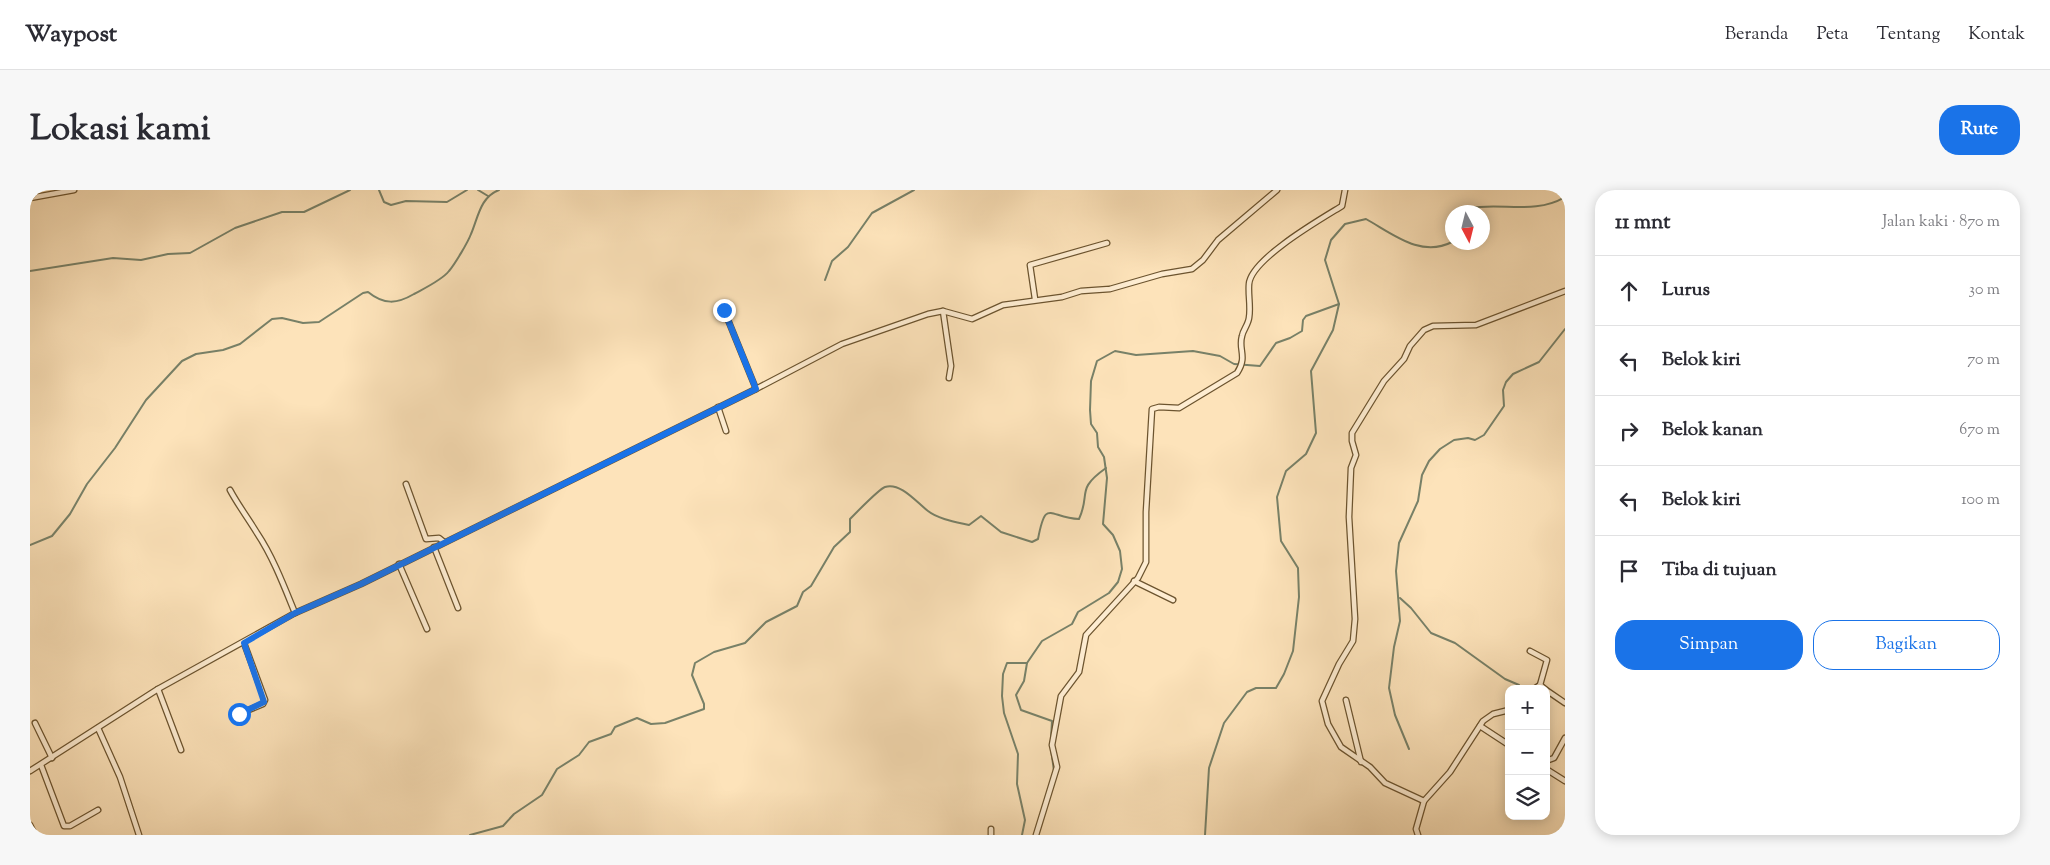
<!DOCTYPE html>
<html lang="id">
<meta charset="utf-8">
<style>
:root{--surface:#fff;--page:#f7f7f7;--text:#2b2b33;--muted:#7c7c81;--line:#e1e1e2;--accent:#1a73e8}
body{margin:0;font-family:"Sorts Mill Goudy",serif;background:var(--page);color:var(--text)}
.controls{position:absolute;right:15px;bottom:15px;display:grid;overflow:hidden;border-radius:10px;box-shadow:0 2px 12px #0003}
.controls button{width:45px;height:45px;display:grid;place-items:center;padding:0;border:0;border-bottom:1px solid var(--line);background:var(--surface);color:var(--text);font:25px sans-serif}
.compass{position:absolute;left:1415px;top:15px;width:45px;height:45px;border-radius:50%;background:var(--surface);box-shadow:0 2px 12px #0003;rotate:173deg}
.stop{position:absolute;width:15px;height:15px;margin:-11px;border:4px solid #1a73e8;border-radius:50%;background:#fff}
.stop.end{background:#1a73e8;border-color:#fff;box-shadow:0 1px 5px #0008}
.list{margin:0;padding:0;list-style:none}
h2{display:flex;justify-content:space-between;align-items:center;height:65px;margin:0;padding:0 20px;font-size:21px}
h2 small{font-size:16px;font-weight:400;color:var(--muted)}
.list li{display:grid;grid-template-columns:32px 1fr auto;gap:15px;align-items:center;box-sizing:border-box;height:70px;padding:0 20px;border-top:1px solid var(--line)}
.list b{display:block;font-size:19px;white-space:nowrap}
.list em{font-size:16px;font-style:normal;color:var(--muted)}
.actions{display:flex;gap:10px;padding:15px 20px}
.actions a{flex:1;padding:11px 0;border:1px solid var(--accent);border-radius:20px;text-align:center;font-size:18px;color:var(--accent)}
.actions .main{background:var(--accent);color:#fff}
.icon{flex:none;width:28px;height:28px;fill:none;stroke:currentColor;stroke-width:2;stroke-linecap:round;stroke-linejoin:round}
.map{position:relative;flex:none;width:1535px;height:645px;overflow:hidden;border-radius:20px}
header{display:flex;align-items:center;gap:30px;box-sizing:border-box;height:70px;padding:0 25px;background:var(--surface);border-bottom:1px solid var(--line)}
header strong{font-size:24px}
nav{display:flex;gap:28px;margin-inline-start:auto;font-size:18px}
.intro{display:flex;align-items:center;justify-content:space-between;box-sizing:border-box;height:120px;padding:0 30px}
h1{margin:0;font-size:35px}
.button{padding:12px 22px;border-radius:20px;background:var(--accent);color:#fff;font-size:18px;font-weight:700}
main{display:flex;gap:30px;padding:0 30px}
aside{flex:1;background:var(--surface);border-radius:20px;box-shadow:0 2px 12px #0003}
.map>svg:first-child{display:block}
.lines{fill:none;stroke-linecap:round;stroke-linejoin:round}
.stream{stroke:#788168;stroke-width:2}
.street-casing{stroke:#6c542f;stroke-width:7}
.street{stroke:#feedd2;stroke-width:4.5}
.route{stroke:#1a73e8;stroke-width:6}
</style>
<header>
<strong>Waypost</strong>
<nav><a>Beranda</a><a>Peta</a><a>Tentang</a><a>Kontak</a></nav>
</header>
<div class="intro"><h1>Lokasi kami</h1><a class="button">Rute</a></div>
<main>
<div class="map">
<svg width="1535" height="645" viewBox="0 0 1535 645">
<rect width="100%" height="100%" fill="#fde3ba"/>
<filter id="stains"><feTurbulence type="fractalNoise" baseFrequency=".004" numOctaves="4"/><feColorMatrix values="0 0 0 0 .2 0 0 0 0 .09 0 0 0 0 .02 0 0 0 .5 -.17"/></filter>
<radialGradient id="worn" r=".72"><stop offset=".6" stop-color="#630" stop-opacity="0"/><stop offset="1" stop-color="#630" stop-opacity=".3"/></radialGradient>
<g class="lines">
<g class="stream">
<polyline points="349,0 354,12 361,15 376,11 417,12 437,0"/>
<polyline points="448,0 458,6"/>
<path d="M1438,22l1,-4c34,-6 65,7 96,-11"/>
<polyline points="0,81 83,68 111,70 138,64 160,63 205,38 252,22 274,22 320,0"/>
<polyline points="795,90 802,71 818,57 842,23 884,0"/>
<path d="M0,355l22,-9 18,-22 17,-30 28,-36 31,-48 36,-39 14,-7 27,-4 17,-6 32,-25 10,-1 21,5 16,-1 44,-29 5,-1c16,13 29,12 46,2 11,-6 28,-14 35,-23 6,-7 19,-29 22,-37 7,-16 9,-37 28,-44"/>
<polyline points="1370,408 1381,418 1401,443 1425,453 1475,489 1489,495"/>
<polyline points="997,473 994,491 986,505 991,520 1022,531 1021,549"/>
<polyline points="1379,559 1365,525 1359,498 1364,457 1370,431 1366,381 1369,353 1388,311 1392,285 1399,271 1410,259 1424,250 1438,248 1445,250 1454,245 1474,216 1473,200 1476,192 1483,184 1509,172 1535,139"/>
<polyline points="1013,616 1024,581 1021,559"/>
<path d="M440,645l33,-9 11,-12 28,-19 15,-26 22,-14 10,-13 22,-8 4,-7 22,-9 14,6 14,-1 39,-14v-5l-12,-29 3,-12 19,-11 31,-9 21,-21 31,-16 6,-14 8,-6 23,-39 16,-15v-13c6,-6 29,-30 35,-32 16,-5 32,16 43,24 10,8 28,11 41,14l12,-9 20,16 31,10 6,-3c8,-42 11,-21 41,-20 12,-26 -4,-29 27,-51"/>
<polyline points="992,645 995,630 987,594 988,564 974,523 972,506 973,484 977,473 997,473 1012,451 1042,434 1048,422 1079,403 1088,392 1092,379 1090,361 1083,345 1073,334 1077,288 1074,267 1068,257 1067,243 1061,234 1060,220 1061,191 1067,171 1085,161 1106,165 1163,161 1190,166 1204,174 1230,176 1246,153 1260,148 1272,141 1273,130 1276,126 1309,114"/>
<path d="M1175,645l4,-67 15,-45 23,-31 9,-4h20l8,-14 9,-23 6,-54 -1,-29 -17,-27 -4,-44 9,-26 20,-17 10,-21 -5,-62 22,-41 6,-26 -14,-44 6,-20 14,-16 21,-5c27,15 55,39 86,23"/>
</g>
<g class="street-casing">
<g id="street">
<polyline points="0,8 44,0"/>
<polyline points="1005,109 1000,75 1077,53"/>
<polyline points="694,120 726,199"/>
<polyline points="913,121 921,176 919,188"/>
<polyline points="688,217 696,241"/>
<polyline points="376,294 396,349 409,348 414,352"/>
<path d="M200,300c8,15 18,28 27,43 16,24 27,53 38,80"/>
<polyline points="404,357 428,418"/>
<polyline points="369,374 397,439"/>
<polyline points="1104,391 1143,410"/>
<polyline points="1500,461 1517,470 1510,495"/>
<polyline points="128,499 151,560"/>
<polyline points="1504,499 1510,495 1515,499"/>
<polyline points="1516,500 1535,513"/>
<polyline points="1316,510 1331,572"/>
<polyline points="209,524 233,514 235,510 214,453"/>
<polyline points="5,533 22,568"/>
<polyline points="1450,536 1479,555"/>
<polyline points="68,538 90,587 109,645"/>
<polyline points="1516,571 1524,568 1535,548"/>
<polyline points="11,575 34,636 40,636 68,620"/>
<polyline points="1516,579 1535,591"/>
<polyline points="0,581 128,499 265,423 331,394 726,199 812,154 898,124 913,121 942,129 973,115 1032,107 1051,101 1080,99 1132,84 1162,79 1173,70 1188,50 1247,0"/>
<polyline points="1394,611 1355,593 1340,577 1311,557 1298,534 1292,511 1309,474 1323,451 1325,429 1319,327 1321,278 1326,265 1322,251 1322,243 1354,191 1374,169 1380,156 1394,140 1403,136 1446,135 1535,101"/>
<polyline points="0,635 5,645"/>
<polyline points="961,639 961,645"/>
<path d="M1006,645l21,-68 -5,-22 9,-49 18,-24 7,-37 52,-57 8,-16v-50l6,-103 7,-2 20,1 58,-35c11,-17 1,-23 5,-37 1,-6 6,-11 7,-18 2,-11 -1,-23 0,-34 2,-25 72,-65 93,-78l3,-16"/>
<polyline points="1388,645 1386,639 1394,611 1420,582 1453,531 1463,524 1479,520"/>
<polyline points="1531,645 1535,638"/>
</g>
</g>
<use href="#street" class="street"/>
</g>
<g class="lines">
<polyline class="route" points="209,524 234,512 214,453 265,423 331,394 726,199 694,120"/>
</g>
<rect width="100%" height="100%" filter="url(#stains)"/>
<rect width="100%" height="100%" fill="url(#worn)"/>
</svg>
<div class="controls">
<button>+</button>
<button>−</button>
<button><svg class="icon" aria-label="layers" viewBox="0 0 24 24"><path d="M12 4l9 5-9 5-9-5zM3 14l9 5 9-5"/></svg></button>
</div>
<svg class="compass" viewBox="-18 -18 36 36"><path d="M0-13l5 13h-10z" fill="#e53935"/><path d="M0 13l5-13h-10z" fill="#7c7c81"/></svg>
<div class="stop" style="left:209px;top:524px"></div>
<div class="stop end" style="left:694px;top:120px"></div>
</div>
<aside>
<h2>11 mnt<small>Jalan kaki · 870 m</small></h2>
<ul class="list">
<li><svg class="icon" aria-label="ahead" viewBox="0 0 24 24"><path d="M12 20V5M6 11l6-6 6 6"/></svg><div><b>Lurus</b></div><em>30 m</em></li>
<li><svg class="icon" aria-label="left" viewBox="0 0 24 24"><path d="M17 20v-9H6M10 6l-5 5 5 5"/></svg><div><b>Belok kiri</b></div><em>70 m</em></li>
<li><svg class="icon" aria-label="right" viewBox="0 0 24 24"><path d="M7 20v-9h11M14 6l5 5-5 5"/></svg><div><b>Belok kanan</b></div><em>670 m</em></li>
<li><svg class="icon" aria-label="left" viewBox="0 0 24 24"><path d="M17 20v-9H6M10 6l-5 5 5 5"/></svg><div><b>Belok kiri</b></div><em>100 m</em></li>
<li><svg class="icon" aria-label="arrive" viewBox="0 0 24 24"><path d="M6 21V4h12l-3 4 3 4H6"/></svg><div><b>Tiba di tujuan</b></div></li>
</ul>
<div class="actions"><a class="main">Simpan</a><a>Bagikan</a></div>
</aside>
</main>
